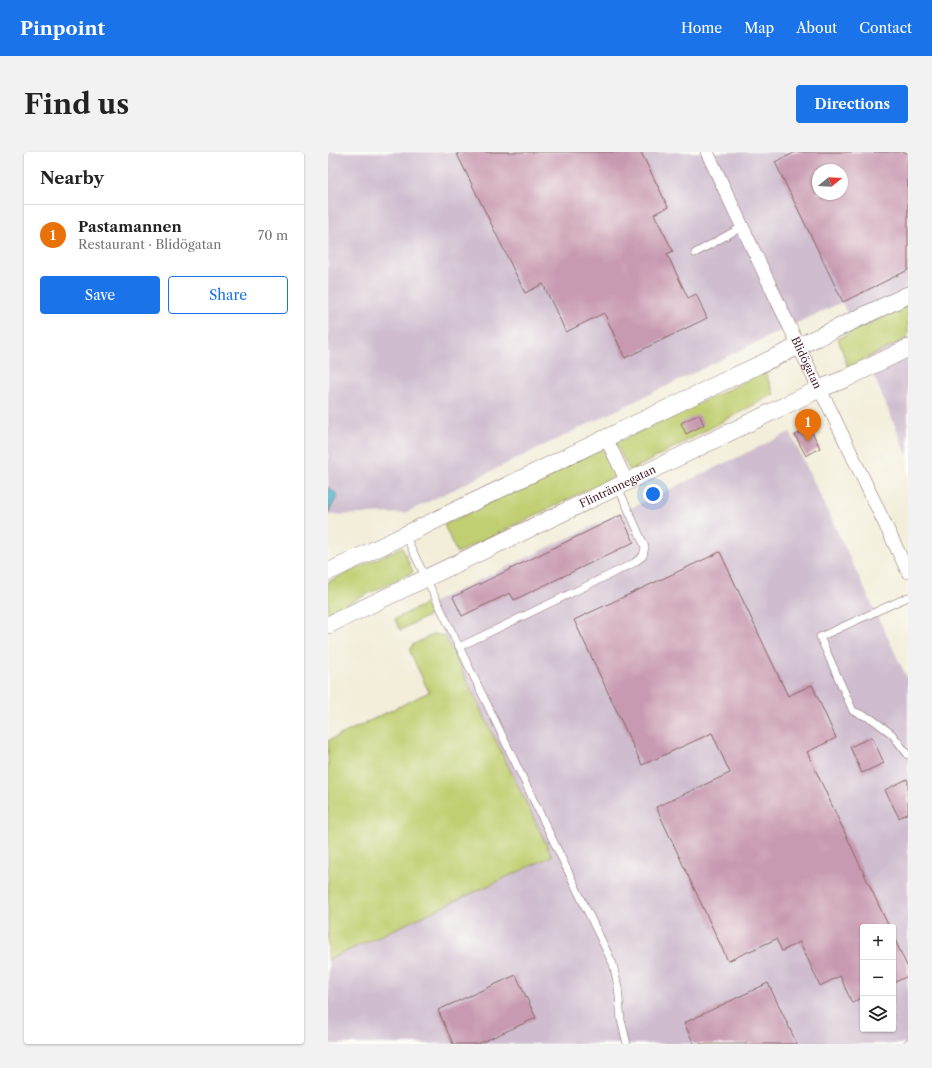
<!DOCTYPE html>
<meta charset="utf-8">
<style>
:root{--surface:#fff;--page:#f2f2f2;--text:#222;--muted:#767676;--line:#e0e0e0;--accent:#1a73e8}
body{margin:0;font-family:"Libre Caslon Text",serif;background:var(--page);color:var(--text)}
.controls{position:absolute;right:12px;bottom:12px;display:grid;overflow:hidden;border-radius:4px;box-shadow:0 1px 3px #0004}
.controls button{width:36px;height:36px;display:grid;place-items:center;padding:0;border:0;border-bottom:1px solid var(--line);background:var(--surface);color:var(--text);font:20px sans-serif}
.compass{position:absolute;left:484px;top:12px;width:36px;height:36px;border-radius:50%;background:var(--surface);box-shadow:0 1px 3px #0004;rotate:72deg}
.you{position:absolute;left:325px;top:342px;width:14px;height:14px;margin:-10px;border:3px solid #fff;border-radius:50%;background:#1a73e8;box-shadow:0 0 0 6px #1a73e833}
.badge{display:grid;place-items:center;width:26px;height:26px;border-radius:50%;background:var(--accent);color:#fff;font-size:13px;font-weight:700}
.pin{position:absolute;translate:-50% -33px;filter:drop-shadow(0 1px 2px #0008)}
.pin::after{content:'';position:absolute;top:21px;width:14px;height:12px;background:inherit;clip-path:polygon(0 0,100% 0,50% 100%)}
.list{margin:0;padding:0;list-style:none}
h2{display:flex;justify-content:space-between;align-items:center;height:52px;margin:0;padding:0 16px;font-size:17px}
h2 small{font-size:13px;font-weight:400;color:var(--muted)}
.list li{display:grid;grid-template-columns:26px 1fr auto;gap:12px;align-items:center;box-sizing:border-box;height:60px;padding:0 16px;border-top:1px solid var(--line)}
.list b{display:block;font-size:15px;white-space:nowrap}
.list p{margin:0;font-size:13px;white-space:nowrap;color:var(--muted)}
.list em{font-size:13px;font-style:normal;color:var(--muted)}
.actions{display:flex;gap:8px;padding:12px 16px}
.actions a{flex:1;padding:9px 0;border:1px solid var(--accent);border-radius:4px;text-align:center;font-size:14px;color:var(--accent)}
.actions .main{background:var(--accent);color:#fff}
.icon{flex:none;width:22px;height:22px;fill:none;stroke:currentColor;stroke-width:2;stroke-linecap:round;stroke-linejoin:round}
.map{position:relative;flex:none;width:580px;height:892px;overflow:hidden;border-radius:4px}
header{display:flex;align-items:center;gap:24px;box-sizing:border-box;height:56px;padding:0 20px;background:var(--accent);color:#fff}
header strong{font-size:19px}
nav{display:flex;gap:22px;margin-inline-start:auto;font-size:14px}
.intro{display:flex;align-items:center;justify-content:space-between;box-sizing:border-box;height:96px;padding:0 24px}
h1{margin:0;font-size:28px}
.button{padding:10px 18px;border-radius:4px;background:var(--accent);color:#fff;font-size:14px;font-weight:700}
main{display:flex;gap:24px;padding:0 24px}
aside{flex:1;background:var(--surface);border-radius:4px;box-shadow:0 1px 3px #0004}
.map>svg:first-child{display:block}
.industrial{fill:#cfbdcf;fill-rule:evenodd}
.green{fill:#c0cf71;stroke:#85774e}
.water{fill:#4db6cb;stroke:#4c6a7b}
.building{fill:#c89ab1;fill-rule:evenodd}
.lines{fill:none;stroke-linecap:round;stroke-linejoin:round}
.service-casing{stroke:#856768;stroke-width:8}
.minor-casing{stroke:#856768;stroke-width:14}
.tertiary-casing{stroke:#856768;stroke-width:18}
.service{stroke:#fff;stroke-width:7}
.minor{stroke:#fff;stroke-width:13}
.tertiary{stroke:#fff;stroke-width:17}
.labels{text-anchor:middle;dominant-baseline:central;stroke-width:3.5;stroke-linejoin:round;paint-order:stroke}
.street-label{font-size:11px;fill:#4a1f2b;stroke:#fdfcf7}
</style>
<header>
<strong>Pinpoint</strong>
<nav><a>Home</a><a>Map</a><a>About</a><a>Contact</a></nav>
</header>
<div class="intro"><h1>Find us</h1><a class="button">Directions</a></div>
<main>
<aside>
<h2>Nearby<small></small></h2>
<ul class="list">
<li><span class="badge" style="background:#e8710a">1</span><div><b>Pastamannen</b><p>Restaurant · Blidögatan</p></div><em>70 m</em></li>
</ul>
<div class="actions"><a class="main">Save</a><a>Share</a></div>
</aside>
<div class="map">
<svg width="580" height="892" viewBox="0 0 580 892">
<rect width="100%" height="100%" fill="#fdfcf7"/>
<filter id="ink" filterUnits="userSpaceOnUse"><feTurbulence type="fractalNoise" baseFrequency=".025" numOctaves="2"/><feDisplacementMap in="SourceGraphic" scale="8" xChannelSelector="R" yChannelSelector="G"/><feConvolveMatrix kernelMatrix="1 2 1 2 8 2 1 2 1" color-interpolation-filters="sRGB"/></filter>
<filter id="wash" filterUnits="userSpaceOnUse"><feTurbulence type="fractalNoise" baseFrequency=".012" numOctaves="4" result="noise"/><feDisplacementMap in="SourceGraphic" scale="16" xChannelSelector="R" yChannelSelector="G"/><feGaussianBlur stdDeviation="0.9" result="paint"/><feColorMatrix in="noise" values="0 0 0 0 0 0 0 0 0 0 0 0 0 0 0 0 0 1.4 0 .05"/><feComposite in="paint" operator="in"/></filter>
<g filter="url(#wash)">
<rect width="100%" height="100%" fill="#f3eeda"/>
<g class="industrial">
<path d="M0,0h580v304l-66,-154 -95,45 -342,166 -77,2 1,-28h-1zM490,18h24v24h-24z"/>
<path d="M462,280l118,248v364h-580v-84l224,-104 -123,-252zM535,775h30v102h-30z"/>
</g>
<g class="green">
<polygon points="580,153 580,186 520,215 510,187"/>
<polygon points="437,220 446,242 302,319 287,291"/>
<polygon points="274,296 288,324 129,401 116,373"/>
<polygon points="74,395 85,420 0,461 0,430"/>
<polygon points="97,452 102,463 72,478 67,467"/>
<polygon points="106,482 117,484 224,704 0,808 0,589 101,540 82,500 84,493"/>
</g>
<polygon class="water" points="0,335 10,343 0,361"/>
<g id="blocks">
<g class="building">
<polygon points="132,0 313,0 340,55 326,62 345,99 339,102 360,146 368,142 379,166 297,206 276,161 238,180 215,132 197,141 129,2"/>
<path d="M468,0h112v118l-65,32 -68,-140zM490,18h24v24h-24z"/>
<polygon points="371,262 376,273 358,282 353,271"/>
<polygon points="482,276 492,296 478,304 467,283"/>
<polygon points="293,363 306,390 186,448 182,441 134,464 125,445"/>
<polygon points="392,400 460,544 484,533 508,586 479,600 561,775 535,775 535,845 524,851 512,824 492,834 472,790 454,799 448,787 400,809 328,655 402,621 384,581 314,613 246,468"/>
<polygon points="544,585 556,611 534,621 522,595"/>
<polygon points="579,627 580,629 580,661 571,666 557,638"/>
<polygon points="565,784 580,816 580,824 565,831"/>
<polygon points="188,823 208,866 150,892 125,892 110,858"/>
<polygon points="440,831 469,892 366,892 356,871"/>
</g>
</g>
</g>
<g filter="url(#ink)">
<use href="#blocks" fill-opacity="0" stroke="#856768" stroke-width="1"/>
<g class="lines">
<g class="service-casing">
<g id="service">
<polyline points="367,101 414,75"/>
<polyline points="77,383 285,812 290,835 293,868 299,892"/>
<polyline points="580,445 492,485 525,559 544,567 564,582 580,603"/>
<polyline points="131,495 306,411 315,404 317,395 290,335"/>
<polyline points="579,892 580,891"/>
</g>
</g>
<g class="minor-casing">
<g id="minor">
<path id="s1" d="M379,0l112,237 9,16 80,167"/>
<polyline points="278,286 299,330"/>
</g>
</g>
<g class="tertiary-casing">
<g id="tertiary">
<polyline points="0,420 390,232 580,143"/>
<path id="s2" d="M0,473l299,-143 192,-93 26,-10 63,-31"/>
</g>
</g>
<use href="#service" class="service"/>
<use href="#minor" class="minor"/>
<use href="#tertiary" class="tertiary"/>
</g>
</g>
<g class="labels">
<g class="street-label">
<text stroke="none"><textPath href="#s1" startOffset="233">Blidögatan</textPath></text>
<text stroke="none"><textPath href="#s2" startOffset="321">Flintrännegatan</textPath></text>
</g>
</g>
</svg>
<div class="controls">
<button>+</button>
<button>−</button>
<button><svg class="icon" aria-label="layers" viewBox="0 0 24 24"><path d="M12 4l9 5-9 5-9-5zM3 14l9 5 9-5"/></svg></button>
</div>
<svg class="compass" viewBox="-18 -18 36 36"><path d="M0-13l5 13h-10z" fill="#e53935"/><path d="M0 13l5-13h-10z" fill="#767676"/></svg>
<div class="you"></div>
<div class="pin badge" style="left:480px;top:290px;background:#e8710a">1</div>
</div>
</main>
